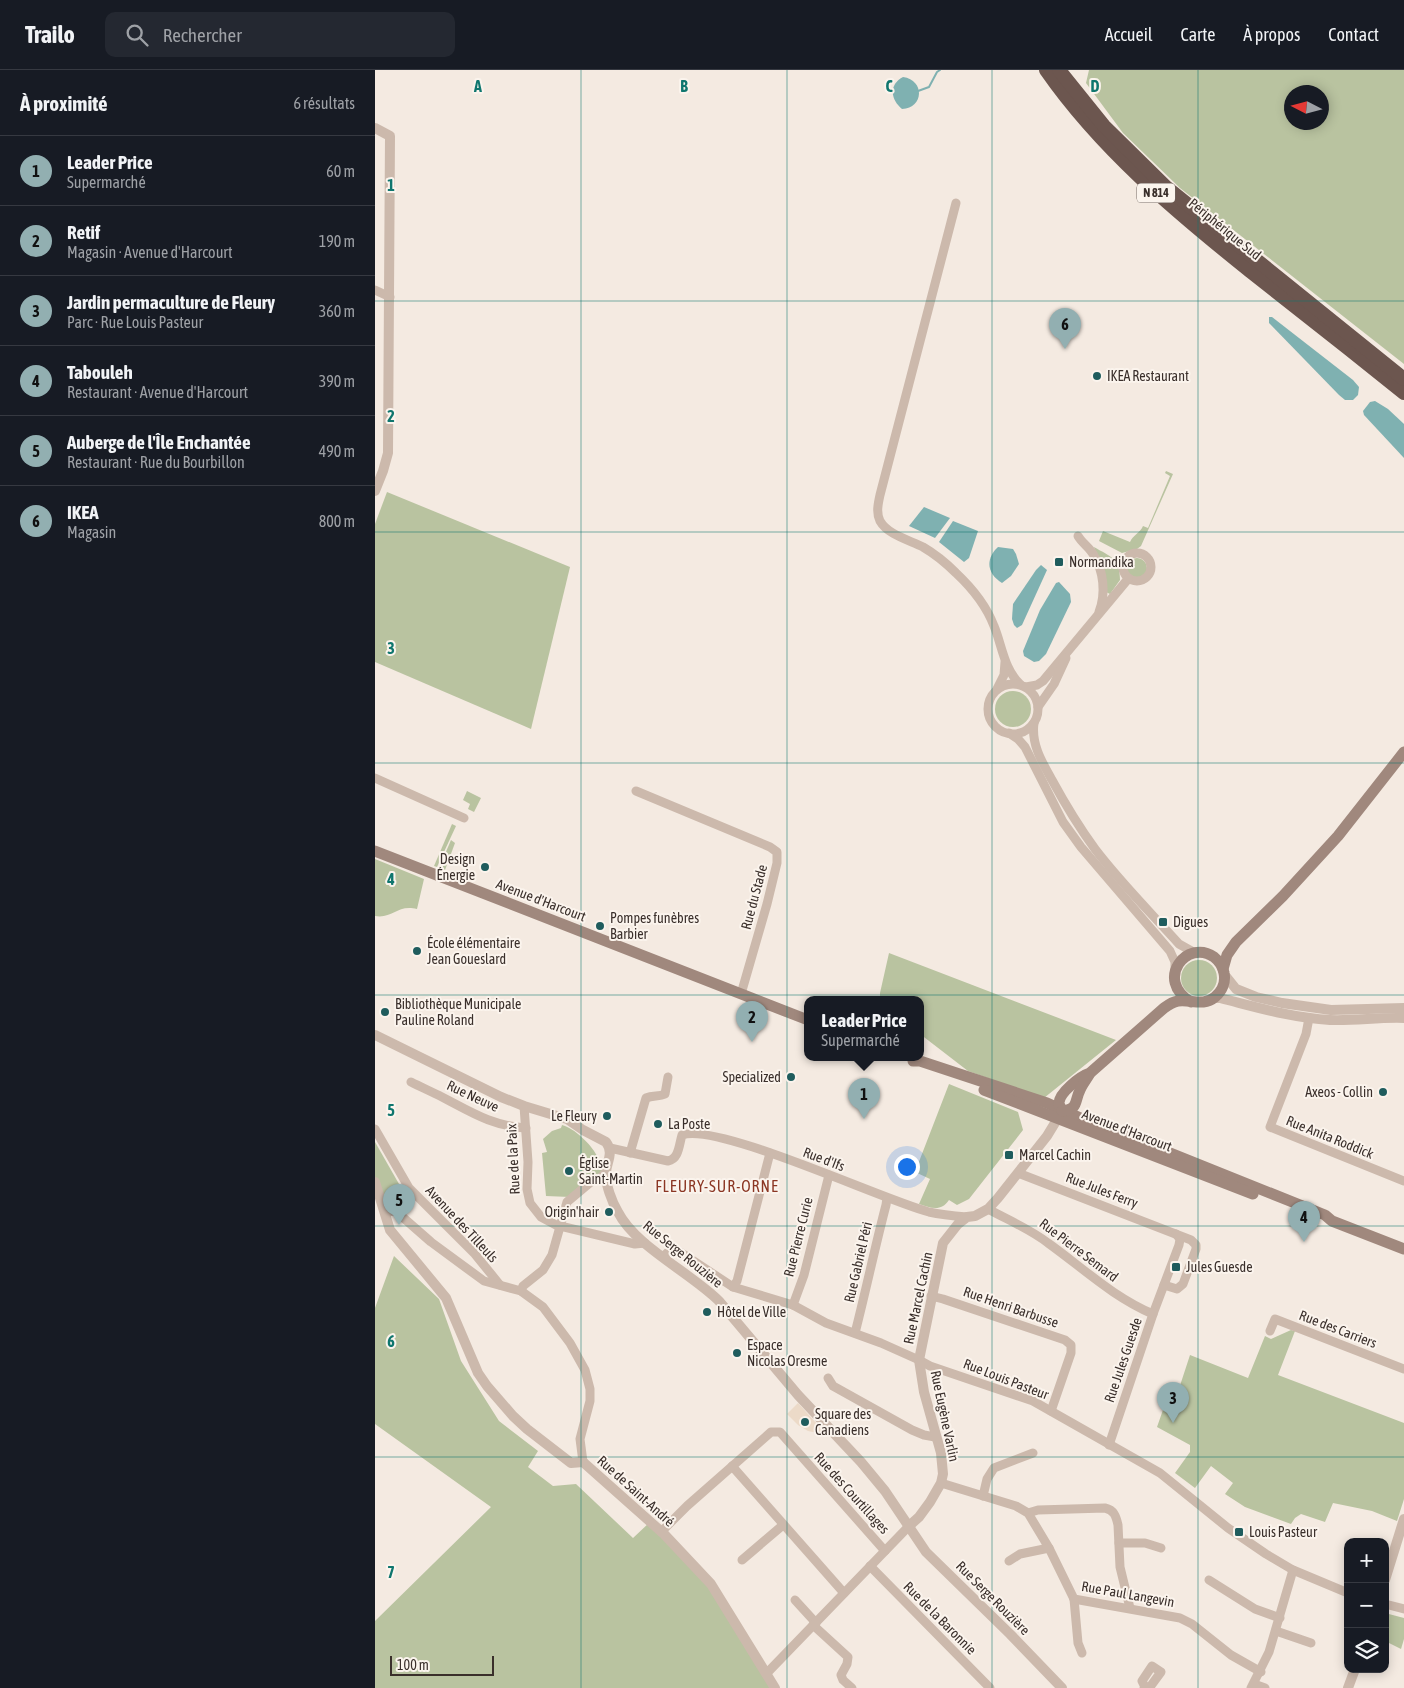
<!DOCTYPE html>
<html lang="fr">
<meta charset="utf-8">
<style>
:root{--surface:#171b24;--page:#242831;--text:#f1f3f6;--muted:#9ea1a6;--line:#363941;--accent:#92afb1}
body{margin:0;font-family:"Asap Condensed",sans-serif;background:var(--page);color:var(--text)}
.controls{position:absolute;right:15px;bottom:15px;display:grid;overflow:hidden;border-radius:10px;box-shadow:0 2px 12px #0003}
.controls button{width:45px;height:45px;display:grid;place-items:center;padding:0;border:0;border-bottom:1px solid var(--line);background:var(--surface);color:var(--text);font:25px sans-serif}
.compass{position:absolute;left:909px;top:15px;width:45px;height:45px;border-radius:50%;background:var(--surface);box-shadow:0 2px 12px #0003;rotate:276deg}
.scale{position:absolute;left:15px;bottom:12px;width:104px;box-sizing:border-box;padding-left:5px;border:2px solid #3a2f2b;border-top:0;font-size:14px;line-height:18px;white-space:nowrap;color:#3a2f2b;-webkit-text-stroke:4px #fbf4ed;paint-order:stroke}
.you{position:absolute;left:531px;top:1096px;width:18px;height:18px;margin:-12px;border:4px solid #fff;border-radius:50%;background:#1a73e8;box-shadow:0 0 0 8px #1a73e833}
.badge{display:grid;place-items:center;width:32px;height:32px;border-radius:50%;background:var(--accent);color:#111;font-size:16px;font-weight:700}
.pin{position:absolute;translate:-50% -41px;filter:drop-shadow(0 1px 2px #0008)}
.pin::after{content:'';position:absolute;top:26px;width:18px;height:15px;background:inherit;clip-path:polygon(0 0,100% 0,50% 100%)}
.popup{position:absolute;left:429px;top:926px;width:120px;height:65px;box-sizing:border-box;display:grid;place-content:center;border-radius:10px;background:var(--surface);filter:drop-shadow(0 1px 4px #0005);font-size:16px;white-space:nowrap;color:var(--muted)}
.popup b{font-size:19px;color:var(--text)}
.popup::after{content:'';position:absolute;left:50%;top:100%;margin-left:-10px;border:10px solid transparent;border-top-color:var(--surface)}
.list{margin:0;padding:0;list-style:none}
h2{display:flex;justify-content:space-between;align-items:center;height:65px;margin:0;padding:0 20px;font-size:21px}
h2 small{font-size:16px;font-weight:400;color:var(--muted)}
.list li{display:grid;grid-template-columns:32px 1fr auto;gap:15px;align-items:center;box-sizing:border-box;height:70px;padding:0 20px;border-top:1px solid var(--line)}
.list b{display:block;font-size:19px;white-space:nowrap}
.list p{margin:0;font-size:16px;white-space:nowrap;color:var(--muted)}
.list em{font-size:16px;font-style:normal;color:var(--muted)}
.icon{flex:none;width:28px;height:28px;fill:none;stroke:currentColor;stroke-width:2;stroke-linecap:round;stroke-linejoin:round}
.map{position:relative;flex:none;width:1029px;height:1618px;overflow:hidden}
header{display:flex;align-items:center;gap:30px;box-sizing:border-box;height:70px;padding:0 25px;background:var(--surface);border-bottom:1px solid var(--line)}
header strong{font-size:24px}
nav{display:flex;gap:28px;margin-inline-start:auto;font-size:18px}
.search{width:350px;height:45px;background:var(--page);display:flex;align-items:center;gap:12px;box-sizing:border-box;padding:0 18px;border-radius:10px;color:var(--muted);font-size:19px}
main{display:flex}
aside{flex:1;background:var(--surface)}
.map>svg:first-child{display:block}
.green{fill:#b9c3a0;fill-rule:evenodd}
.plaza{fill:#ecdac8}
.water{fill:#7fb1b1}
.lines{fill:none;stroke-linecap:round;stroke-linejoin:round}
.stream{stroke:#7fb1b1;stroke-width:2}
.minor{stroke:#ccb9ac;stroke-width:9}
.tertiary{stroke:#ccb9ac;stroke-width:10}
.secondary{stroke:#a0887d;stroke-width:11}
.trunk{stroke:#6c564f;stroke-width:14}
.grid{fill:none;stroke:#0f766e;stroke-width:1;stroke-opacity:0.55}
.poi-dot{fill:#1f5c5d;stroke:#fbf4ed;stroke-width:2}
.labels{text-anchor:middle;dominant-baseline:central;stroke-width:4;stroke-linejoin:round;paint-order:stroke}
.shield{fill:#fbf4ed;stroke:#746a65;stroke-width:1}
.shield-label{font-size:12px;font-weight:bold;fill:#3a2f2b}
.street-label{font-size:14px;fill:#3a2f2b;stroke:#fbf4ed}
.poi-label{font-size:14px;fill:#3a2f2b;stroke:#fbf4ed;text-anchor:start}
.quarter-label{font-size:16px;letter-spacing:1px;fill:#8b3623;stroke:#fbf4ed}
.grid-label{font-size:16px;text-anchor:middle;font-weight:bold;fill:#0f766e;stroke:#fbf4ed;stroke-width:4;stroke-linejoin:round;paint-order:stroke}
</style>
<header>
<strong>Trailo</strong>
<div class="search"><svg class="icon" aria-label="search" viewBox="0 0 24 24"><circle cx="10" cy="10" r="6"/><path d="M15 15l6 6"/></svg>Rechercher</div>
<nav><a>Accueil</a><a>Carte</a><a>À propos</a><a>Contact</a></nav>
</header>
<main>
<aside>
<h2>À proximité<small>6 résultats</small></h2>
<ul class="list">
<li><span class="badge">1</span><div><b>Leader Price</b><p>Supermarché</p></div><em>60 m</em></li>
<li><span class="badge">2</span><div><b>Retif</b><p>Magasin · Avenue d'Harcourt</p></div><em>190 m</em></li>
<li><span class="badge">3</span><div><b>Jardin permaculture de Fleury</b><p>Parc · Rue Louis Pasteur</p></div><em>360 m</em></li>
<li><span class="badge">4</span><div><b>Tabouleh</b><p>Restaurant · Avenue d'Harcourt</p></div><em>390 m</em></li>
<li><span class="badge">5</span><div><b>Auberge de l'Île Enchantée</b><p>Restaurant · Rue du Bourbillon</p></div><em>490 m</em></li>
<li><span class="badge">6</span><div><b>IKEA</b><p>Magasin</p></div><em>800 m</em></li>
</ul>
</aside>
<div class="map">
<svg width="1029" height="1618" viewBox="0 0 1029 1618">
<rect width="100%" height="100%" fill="#f4eae1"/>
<g class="green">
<path d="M714,0h315v294l-224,-176 -57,-55 -37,-50zM946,22v30h-30v-30z"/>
<path d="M791,401l7,3 -32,72 -4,3 -15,4 -23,-12 4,-10 27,11c3,-7 10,-9 13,-16l5,2 22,-52 -5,-3z"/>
<polygon points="12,422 195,497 156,659 0,592 0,454"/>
<path d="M719,477c17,10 26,11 26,33l-10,14 -4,-2z"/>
<circle cx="762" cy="498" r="10"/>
<circle cx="638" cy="639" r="18"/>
<polygon points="92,721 106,728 99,742 93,739 95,734 88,730"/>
<polygon points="77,754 81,756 62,797 59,796"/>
<polygon points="76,770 80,773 70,800 64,798"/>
<path d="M0,789l49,20 -7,30c-20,-5 -24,10 -42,7z"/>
<polygon points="514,883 741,970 669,1028 593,1001 545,964 545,930 505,930 505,923"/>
<circle cx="824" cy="908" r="18"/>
<path d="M574,1014l69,28 5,18 -54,69 -12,6 -8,-5c-8,12 -18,8 -30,4l11,-25 -15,-7z"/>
<path d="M187,1055c12,3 29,19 35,31 3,4 3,10 5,15l-32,26 -24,-1 -4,-43 5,-1 -4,-13 9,-8 9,-3z"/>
<polygon points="0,1072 28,1121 18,1131 0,1122"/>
<polygon points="19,1186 64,1229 86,1291 124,1351 163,1381 153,1397 178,1416 201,1414 258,1468 275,1452 336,1514 400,1618 0,1618 0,1551 116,1437 0,1354 0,1238"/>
<polygon points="916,1260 920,1261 903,1305 1029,1353 1029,1429 1022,1451 997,1441 958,1433 950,1452 926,1444 920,1448 916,1454 870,1437 850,1424 858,1413 836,1396 820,1418 800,1403 815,1382 815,1375 782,1357 789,1337 797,1340 815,1285 873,1308 890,1266 896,1269"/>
<polygon points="1010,1543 1029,1548 1029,1569 1026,1579 1010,1571"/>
</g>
<polygon class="plaza" points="423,1333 452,1365 433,1361 423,1355 412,1344"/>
<g class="water">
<path d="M528,7c22,3 21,31 -1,32 -11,-9 -14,-24 1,-32z"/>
<polygon points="894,247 897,247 978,310 984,317 983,325 978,330 970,330 964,325 894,253"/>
<polygon points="1000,331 1013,339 1029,354 1029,388 989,345 988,341 995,332"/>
<polygon points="549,437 575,448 560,468 534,456"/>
<polygon points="578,451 603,461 594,488 589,492 564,472"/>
<path d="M623,477l15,2 3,5 3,10 -8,12 -9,7c-15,-9 -17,-24 -4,-36z"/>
<polygon points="666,495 672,500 647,555 642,558 639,555 637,549 638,534 661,500"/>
<polygon points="684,512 695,524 696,532 671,584 664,591 659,592 649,586 648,581 665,540 681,513"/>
</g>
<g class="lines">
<polyline class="stream" points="543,21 554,17 562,2 565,0"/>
<g class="minor">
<path d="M581,133l-76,292c-2,9 -4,18 0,26 8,14 29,19 43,26 12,7 23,16 33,26 16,15 30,32 38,53 8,19 10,44 27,59"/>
<polyline points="0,220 15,227"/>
<path d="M703,466c4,7 11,11 15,18 11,17 13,40 6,58"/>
<circle cx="762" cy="497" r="14"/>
<circle cx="638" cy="639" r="25"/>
<polyline points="651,617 662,615 668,611 753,509"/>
<polyline points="622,619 629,605 630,592"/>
<polyline points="663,637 679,614 691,588"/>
<path d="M659,653c-3,21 8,39 18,57 13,24 27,47 43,69 25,33 56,64 84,95l16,9"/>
<polyline points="634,663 643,669 650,677 688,752 706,777 795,881 800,892 800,900"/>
<polyline points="0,708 89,748"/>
<polyline points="261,721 395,777 402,782 402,793 392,834 366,924"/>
<polyline points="934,948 931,964 895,1057 1029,1111"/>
<path d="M36,1012c10,5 21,10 31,15 29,15 50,29 84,31"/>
<polyline points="149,1036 153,1092 152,1119 155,1133 166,1147 181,1155 260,1174 270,1173"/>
<polyline points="0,1059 34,1118 99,1183 125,1215"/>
<path d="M235,1078l58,13c11,-2 11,-16 14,-26 35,-13 201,65 247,77 13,3 25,4 38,5"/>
<path d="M255,1083l16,-55c7,-3 13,-1 19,-4l3,-17"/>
<polyline points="643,1103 816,1170 821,1175 821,1179 808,1214 802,1219 789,1215"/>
<path d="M613,1139c20,11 42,20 60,34 35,25 65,54 105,71"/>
<polyline points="11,1142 19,1141 24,1144 56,1172 109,1211 146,1221 168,1237 195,1273 210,1300 215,1319 215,1331 205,1369 208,1392"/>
<polyline points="288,1187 295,1180 302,1180 358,1217 418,1235 451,1253 506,1273 544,1290 555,1296 658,1331 785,1403 853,1458 891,1484 918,1500 973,1523"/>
<polyline points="358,1217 362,1211 395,1083"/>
<polyline points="146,1221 148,1216 168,1200 177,1185 192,1132 217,1111 227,1107 231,1101"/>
<polyline points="556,1226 568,1229 690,1270 696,1275 696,1283 676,1341"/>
<polyline points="418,1235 429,1205 454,1105"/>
<polyline points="895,1261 900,1249 1029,1299"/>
<path d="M480,1263c11,-43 20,-86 31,-128l1,-7"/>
<polyline points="453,1308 458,1316 537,1360 549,1365 560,1367"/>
<polyline points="734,1375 778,1244 804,1175 805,1169 801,1164"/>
<polyline points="357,1396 469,1523"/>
<polyline points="566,1413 641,1436 653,1443 674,1478 699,1529 805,1548 817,1554 856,1585 886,1602"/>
<polyline points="608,1426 612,1409 619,1398 658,1383"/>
<path d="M653,1443l10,-3 67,-2c9,2 11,8 13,17l2,42 10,41"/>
<polyline points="286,1462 312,1436 396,1362 405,1362 510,1481"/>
<polyline points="744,1473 770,1473 786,1478"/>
<polyline points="367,1490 408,1455"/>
<polyline points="634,1491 645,1484 674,1478"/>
<polyline points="495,1496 615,1618"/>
<polyline points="834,1510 880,1539 905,1548"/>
<polyline points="699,1529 703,1573 707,1583"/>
<polyline points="420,1530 441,1553"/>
<polyline points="1010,1534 1029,1539"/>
<polyline points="438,1555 473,1587 472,1594 466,1605 468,1610 477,1618"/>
<polyline points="901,1561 936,1573"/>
<polyline points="392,1603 534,1456"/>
<polyline points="879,1614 890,1618"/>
<polyline points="769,1618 775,1617 786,1602 777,1596 767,1611 770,1617"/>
<polyline points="876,1618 894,1582 918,1500"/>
</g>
<g class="tertiary">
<polyline points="0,58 15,66 13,383 8,401 0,421"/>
<polyline points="849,904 861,919 881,927 907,933 956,940 1029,938"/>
<path d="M839,928h6c36,9 72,20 110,22 25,1 49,-3 74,-2"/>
<path d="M0,965l126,62 23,9 43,13 16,11 23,12c8,11 1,19 0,30 -1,12 6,30 12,40 17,34 73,61 101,89l79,94 63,67 24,29 41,61 84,82 52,54"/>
<polyline points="0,1112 15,1160 71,1228 103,1303 112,1316 138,1346 152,1359 196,1393 208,1392 289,1464 336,1514 400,1618"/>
<polyline points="534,1456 544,1447 555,1432 566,1413 568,1404 566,1383 549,1322 544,1290 568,1173 583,1154 592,1147 600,1146 613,1139 623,1128 672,1066 686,1043"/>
<polyline points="1010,1510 1029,1449"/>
<polyline points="973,1618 980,1599"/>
</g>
<g class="secondary">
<polyline points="0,781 433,950"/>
<polyline points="848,899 852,885 861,872 908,826 963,766 1029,682"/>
<polyline points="538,991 545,991 672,1033 712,1051 760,1069 950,1145 957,1151 1029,1179"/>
<polyline points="609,1020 878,1124"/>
<path d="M687,1041c-1,-2 -2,-5 -3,-7 -1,-11 22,-28 31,-31l74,-65c4,-3 8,-6 14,-7 13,-2 25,6 37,-4 7,-6 11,-15 9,-24 -1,-6 -5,-12 -10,-16 -27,-19 -60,23 -23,45"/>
<path d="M687,1041c17,-2 12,-9 18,-21 2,-5 6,-10 9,-15"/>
</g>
<g class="trunk">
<path d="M671,0c55,79 129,141 204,201 51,40 103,81 154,122"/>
<polyline points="684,0 729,56 791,117 1029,309"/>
</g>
</g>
<path class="grid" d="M206,0v1618M412,0v1618M617,0v1618M823,0v1618M0,231h1029M0,462h1029M0,693h1029M0,925h1029M0,1156h1029M0,1387h1029"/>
<g class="poi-dot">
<circle cx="722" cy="306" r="5"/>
<rect x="679" y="487" width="10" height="10" rx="2.5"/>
<circle cx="110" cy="797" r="5"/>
<rect x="783" y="847" width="10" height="10" rx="2.5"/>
<circle cx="225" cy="856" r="5"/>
<circle cx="42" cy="881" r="5"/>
<circle cx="10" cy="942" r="5"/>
<circle cx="416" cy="1007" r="5"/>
<circle cx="1008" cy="1022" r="5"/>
<circle cx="232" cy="1046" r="5"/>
<circle cx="283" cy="1054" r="5"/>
<rect x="629" y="1080" width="10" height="10" rx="2.5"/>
<circle cx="194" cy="1101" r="5"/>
<circle cx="234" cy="1142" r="5"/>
<rect x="796" y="1192" width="10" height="10" rx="2.5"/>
<circle cx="332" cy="1242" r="5"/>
<circle cx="362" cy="1283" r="5"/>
<circle cx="430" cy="1352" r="5"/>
<rect x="859" y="1457" width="10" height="10" rx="2.5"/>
</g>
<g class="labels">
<rect class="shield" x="762" y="113.5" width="38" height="19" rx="4"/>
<g class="shield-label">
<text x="781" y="123">N 814</text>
</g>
<g class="street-label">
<text transform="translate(850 159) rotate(39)">Périphérique Sud</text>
<text transform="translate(379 827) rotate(-75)">Rue du Stade</text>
<text transform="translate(166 830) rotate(21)">Avenue d'Harcourt</text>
<text transform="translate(98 1026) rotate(25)">Rue Neuve</text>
<text transform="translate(752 1060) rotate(21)">Avenue d'Harcourt</text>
<text transform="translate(955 1067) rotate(22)">Rue Anita Roddick</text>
<text transform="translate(138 1089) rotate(-93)">Rue de la Paix</text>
<text transform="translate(449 1089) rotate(21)">Rue d'Ifs</text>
<text transform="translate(727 1120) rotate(21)">Rue Jules Ferry</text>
<text transform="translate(87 1154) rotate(47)">Avenue des Tilleuls</text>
<text transform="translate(423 1167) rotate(-76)">Rue Pierre Curie</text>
<text transform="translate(704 1180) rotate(37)">Rue Pierre Semard</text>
<text transform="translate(308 1184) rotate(39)">Rue Serge Rouzière</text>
<text transform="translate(483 1192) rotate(-77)">Rue Gabriel Péri</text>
<text transform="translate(543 1228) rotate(-78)">Rue Marcel Cachin</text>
<text transform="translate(636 1237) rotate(19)">Rue Henri Barbusse</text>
<text transform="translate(963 1259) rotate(21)">Rue des Carriers</text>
<text transform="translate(748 1290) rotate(-71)">Rue Jules Guesde</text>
<text transform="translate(631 1309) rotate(21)">Rue Louis Pasteur</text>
<text transform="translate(570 1346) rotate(78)">Rue Eugène Varlin</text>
<text transform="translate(261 1421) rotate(42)">Rue de Saint-André</text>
<text transform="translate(477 1423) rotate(48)">Rue des Courtillages</text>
<text transform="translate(753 1524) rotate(10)">Rue Paul Langevin</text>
<text transform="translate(618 1528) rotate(45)">Rue Serge Rouzière</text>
<text transform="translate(565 1548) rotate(45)">Rue de la Baronnie</text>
</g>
<g class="poi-label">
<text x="732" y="306">IKEA Restaurant</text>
<text x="694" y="492">Normandika</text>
<text x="100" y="789" text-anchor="end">Design<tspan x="100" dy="16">Énergie</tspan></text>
<text x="235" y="848">Pompes funèbres<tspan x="235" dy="16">Barbier</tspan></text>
<text x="798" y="852">Digues</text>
<text x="52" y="873">École élémentaire<tspan x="52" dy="16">Jean Goueslard</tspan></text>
<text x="20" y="934">Bibliothèque Municipale<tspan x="20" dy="16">Pauline Roland</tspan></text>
<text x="406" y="1007" text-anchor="end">Specialized</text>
<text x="998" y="1022" text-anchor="end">Axeos - Collin</text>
<text x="222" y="1046" text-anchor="end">Le Fleury</text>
<text x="293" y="1054">La Poste</text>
<text x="644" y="1085">Marcel Cachin</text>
<text x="204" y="1093">Église<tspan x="204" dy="16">Saint-Martin</tspan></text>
<text x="224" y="1142" text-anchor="end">Origin'hair</text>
<text x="811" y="1197">Jules Guesde</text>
<text x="342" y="1242">Hôtel de Ville</text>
<text x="372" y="1275">Espace<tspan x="372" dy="16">Nicolas Oresme</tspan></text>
<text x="440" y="1344">Square des<tspan x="440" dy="16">Canadiens</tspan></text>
<text x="874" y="1462">Louis Pasteur</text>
</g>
<g class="quarter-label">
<text x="342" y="1116">FLEURY-SUR-ORNE</text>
</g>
</g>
<g class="grid-label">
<text x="103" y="22">A</text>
<text x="309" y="22">B</text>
<text x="514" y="22">C</text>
<text x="720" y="22">D</text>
<text x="16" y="121">1</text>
<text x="16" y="352">2</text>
<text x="16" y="584">3</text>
<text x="16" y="815">4</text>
<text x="16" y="1046">5</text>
<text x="16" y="1277">6</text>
<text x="16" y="1508">7</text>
</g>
</svg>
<div class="controls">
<button>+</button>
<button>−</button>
<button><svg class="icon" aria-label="layers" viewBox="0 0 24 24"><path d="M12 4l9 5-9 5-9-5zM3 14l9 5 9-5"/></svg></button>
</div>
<svg class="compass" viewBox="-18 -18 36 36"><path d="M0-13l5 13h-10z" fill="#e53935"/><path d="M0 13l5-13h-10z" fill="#9ea1a6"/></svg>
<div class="scale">100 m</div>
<div class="you"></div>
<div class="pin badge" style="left:489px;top:1049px">1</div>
<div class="popup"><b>Leader Price</b>Supermarché</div>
<div class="pin badge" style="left:377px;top:972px">2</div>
<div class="pin badge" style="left:798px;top:1353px">3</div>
<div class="pin badge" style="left:929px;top:1172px">4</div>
<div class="pin badge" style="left:24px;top:1155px">5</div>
<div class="pin badge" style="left:690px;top:279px">6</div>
</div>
</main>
